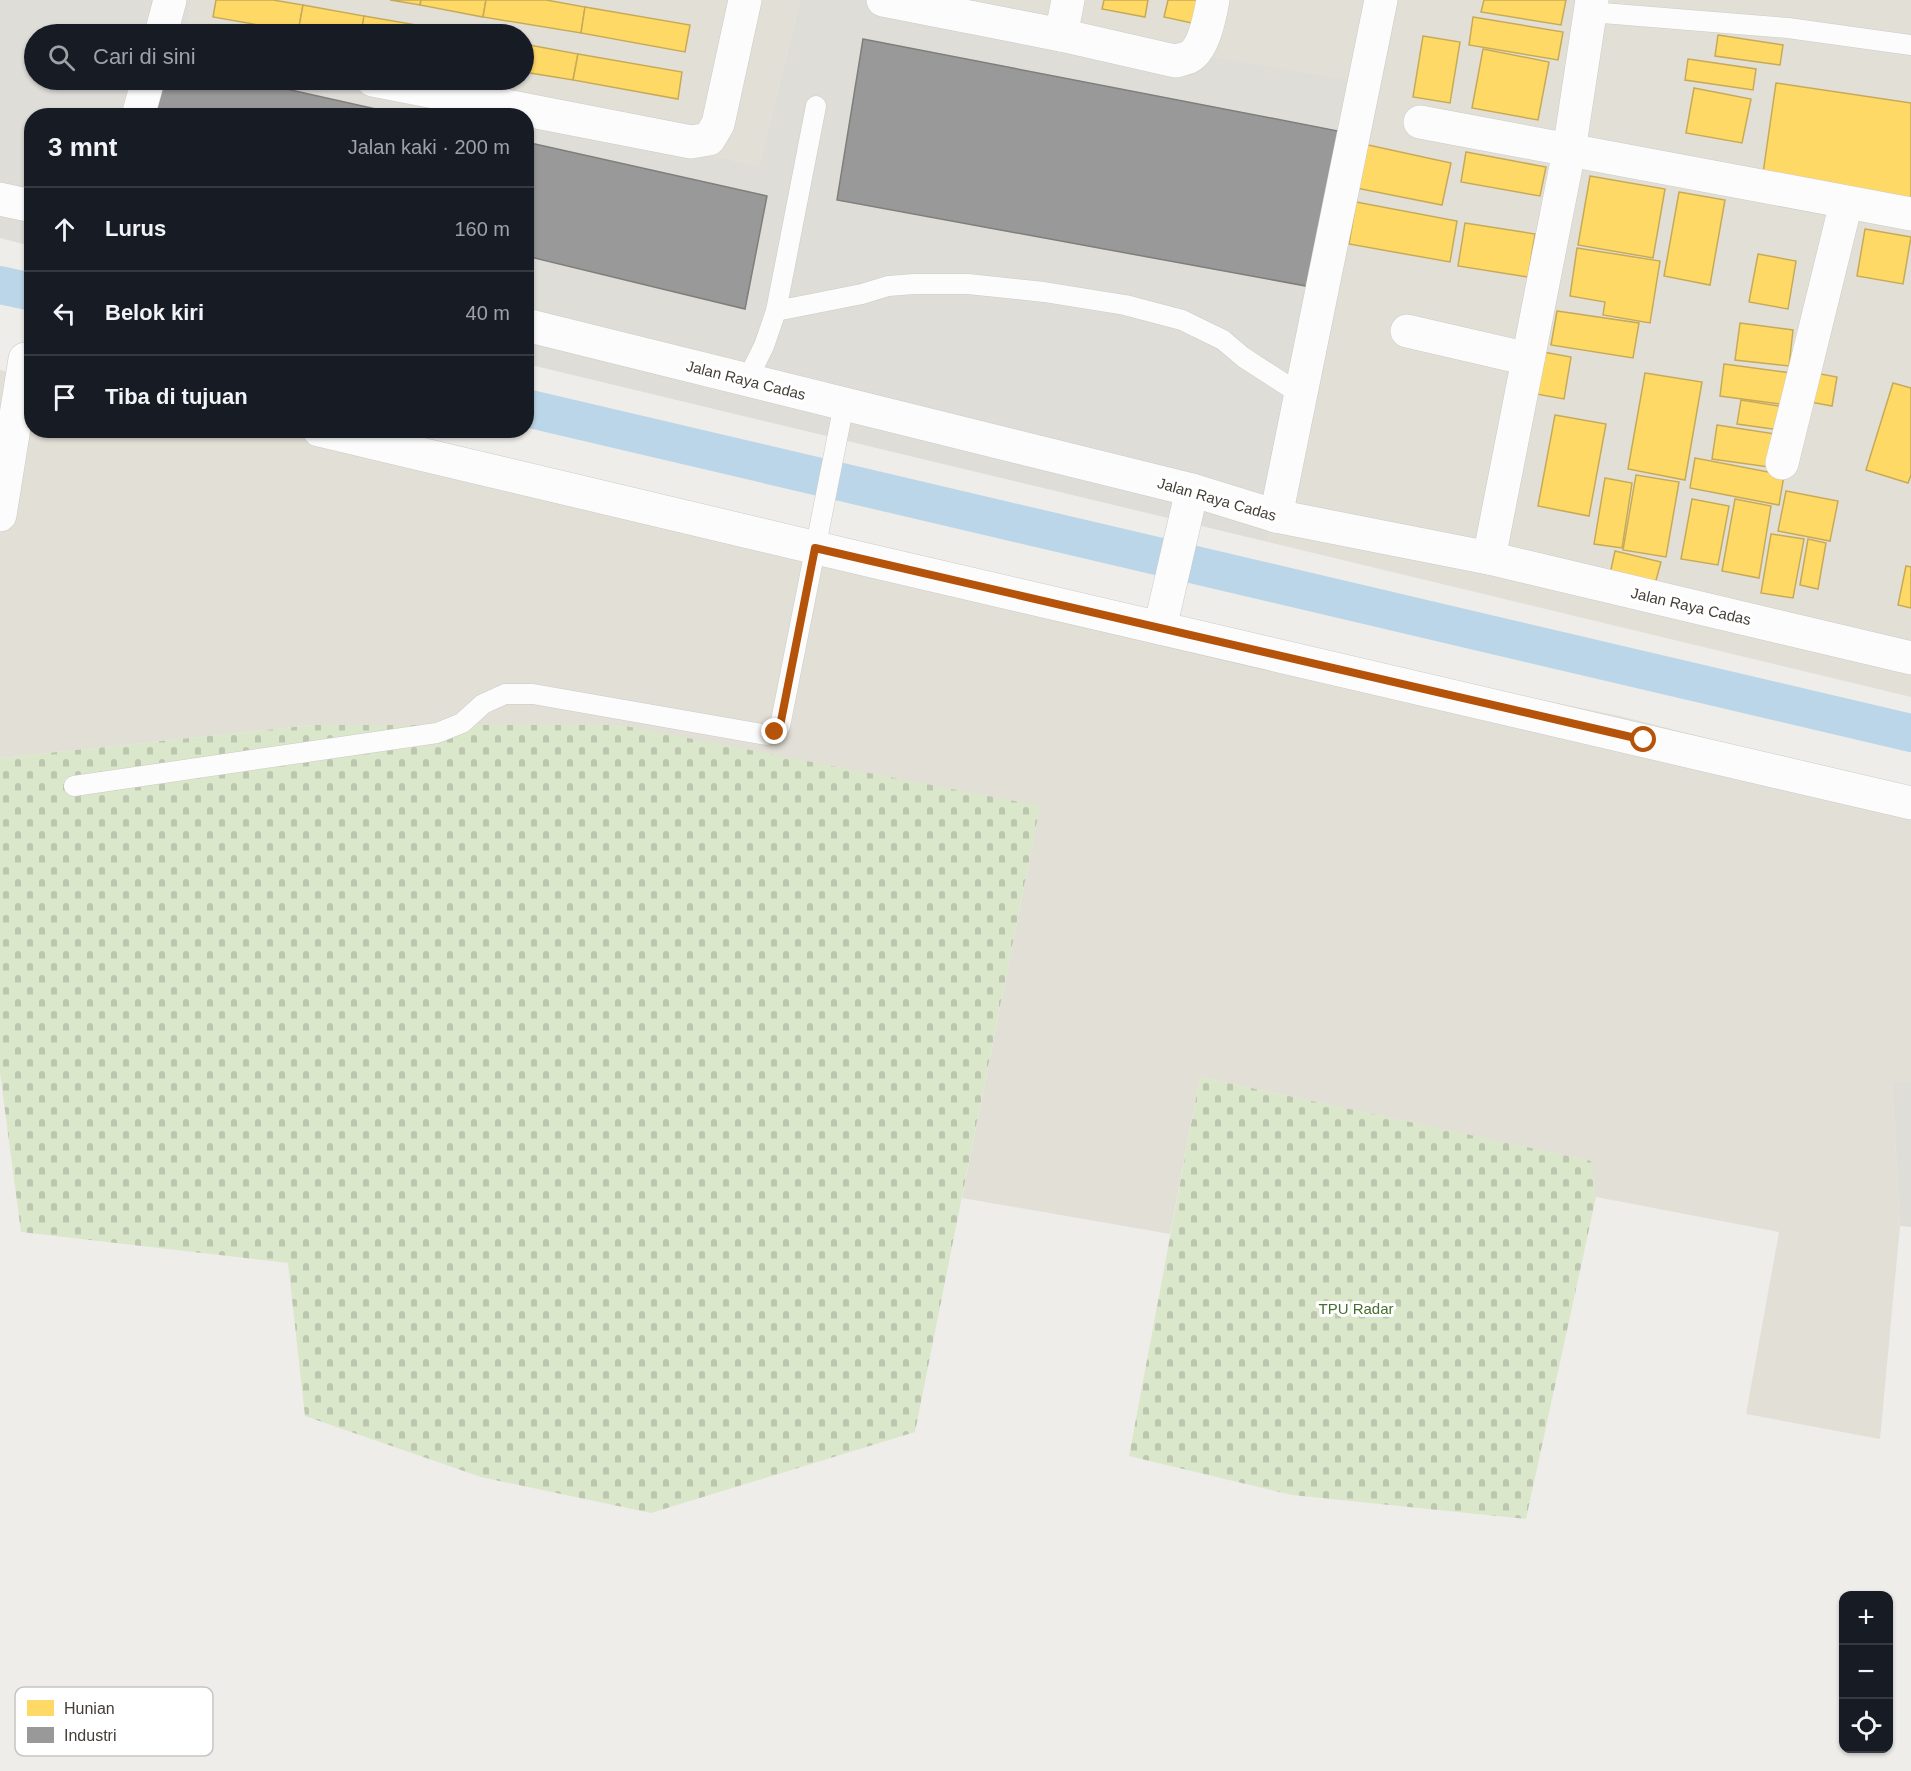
<!DOCTYPE html>
<html lang="id">
<meta charset="utf-8">
<style>
:root{--surface:#171b24;--page:#20242c;--text:#f1f3f6;--muted:#9ea1a6;--line:#363941}
body{margin:0;font-family:Arial,sans-serif;background:var(--page);color:var(--text)}
.controls{position:absolute;right:18px;bottom:18px;display:grid;overflow:hidden;border-radius:12px;box-shadow:0 2px 4px #0004}
.controls button{width:54px;height:54px;display:grid;place-items:center;padding:0;border:0;border-bottom:2px solid var(--line);background:var(--surface);color:var(--text);font:30px sans-serif}
.stop{position:absolute;width:18px;height:18px;margin:-14px;border:4px solid #b45309;border-radius:50%;background:#fff}
.stop.end{background:#b45309;border-color:#fff;box-shadow:0 2px 6px #0008}
.list{margin:0;padding:0;list-style:none}
h2{display:flex;justify-content:space-between;align-items:center;height:78px;margin:0;padding:0 24px;font-size:26px}
h2 small{font-size:20px;font-weight:400;color:var(--muted)}
.list li{display:grid;grid-template-columns:39px 1fr auto;gap:18px;align-items:center;box-sizing:border-box;height:84px;padding:0 24px;border-top:2px solid var(--line)}
.list b{display:block;font-size:22px;white-space:nowrap}
.list em{font-size:20px;font-style:normal;color:var(--muted)}
.icon{flex:none;width:33px;height:33px;fill:none;stroke:currentColor;stroke-width:2;stroke-linecap:round;stroke-linejoin:round}
.map{position:relative;flex:none;width:1911px;height:1771px;overflow:hidden}
.search{position:absolute;background:var(--surface);box-shadow:0 2px 4px #0004;left:24px;top:24px;width:510px;height:66px;display:flex;align-items:center;gap:15px;box-sizing:border-box;padding:0 21px;border-radius:33px;color:var(--muted);font-size:22px}
.panel{position:absolute;background:var(--surface);box-shadow:0 2px 4px #0004;left:24px;top:108px;width:510px;height:330px;border-radius:24px}
.map>svg:first-child{display:block}
.residential{fill:#e2dfd6}
.industrial{fill:#dfddd8}
.cemetery{fill:url(#cemetery-stones)}
.homes{fill:#ffd966;stroke:#c7aa58;stroke-width:1.5}
.industry{fill:#999;stroke:#7f7e7b;stroke-width:1.5}
.lines{fill:none;stroke-linecap:round;stroke-linejoin:round}
.canal{stroke:#bcd6e9;stroke-width:38}
.service-casing{stroke:#cccbc6;stroke-width:21}
.minor-casing{stroke:#cccbc6;stroke-width:34}
.tertiary-casing{stroke:#cccbc6;stroke-width:34}
.service{stroke:#fcfcfc;stroke-width:20}
.minor{stroke:#fcfcfc;stroke-width:33}
.tertiary{stroke:#fcfcfc;stroke-width:33}
.route{stroke:#b45309;stroke-width:8}
.labels{text-anchor:middle;dominant-baseline:central;stroke-width:6;stroke-linejoin:round;paint-order:stroke}
.street-label{font-size:15px;fill:#433e36;stroke:#fff}
.park-label{font-size:15px;fill:#456f2e;stroke:#fff}
.key{fill:#fff;stroke:#c7c5c3;stroke-width:1.5}
.key-label{font-size:16px;fill:#433e36}
</style>
<div class="map">
<svg width="1911" height="1771" viewBox="0 0 1911 1771">
<defs>
<pattern id="cemetery-stones" width="16" height="16" patternUnits="userSpaceOnUse" patternTransform="scale(1.5)"><rect width="16" height="16" fill="#dbe7cb"/><path d="M2 7V4a2 2 0 0 1 4 0v3zM10 15v-3a2 2 0 0 1 4 0v3z" fill="#bdc7af"/></pattern>
</defs>
<rect width="100%" height="100%" fill="#eeede9"/>
<g class="residential">
<polygon points="192,0 800,0 759,166 366,80 524,80 524,34 186,34"/>
<polygon points="888,0 1911,0 1911,697 1268,542 1363,84"/>
<polygon points="0,370 31,377 32,430 276,431 815,548 1624,717 1911,790 1911,1082 1892,1082 1900,1226 1880,1439 1746,1414 1779,1232 1596,1197 1590,1161 1200,1077 1170,1234 962,1198 1040,806 312,725 0,758"/>
</g>
<g class="industrial">
<polygon points="0,0 192,0 186,34 34,34 34,80 366,80 759,166 800,0 888,0 1363,83 1268,542 527,364 526,116 32,116 31,246 0,238"/>
<polygon points="1892,1082 1911,1082 1911,1227 1900,1226"/>
</g>
<g class="cemetery">
<polygon points="313,725 620,725 1040,806 915,1432 651,1513 481,1477 305,1416 288,1263 21,1232 0,1073 0,758"/>
<polygon points="1200,1077 1591,1161 1596,1197 1526,1519 1292,1495 1129,1456"/>
</g>
<g class="homes">
<polygon points="216,0 273,0 303,5 298,32 213,17"/>
<polygon points="390,0 421,0 420,5"/>
<polygon points="421,0 486,0 483,17 420,5"/>
<polygon points="486,0 546,0 585,7 581,33 483,17"/>
<polygon points="1104,0 1148,0 1145,17 1102,9"/>
<polygon points="1168,0 1203,0 1206,26 1164,17"/>
<polygon points="1484,0 1566,0 1561,25 1481,12"/>
<polygon points="303,5 364,16 361,34 312,34 298,32"/>
<polygon points="585,7 690,25 685,52 581,33"/>
<polygon points="364,16 417,25 416,34 361,34"/>
<polygon points="1473,17 1563,32 1558,60 1469,45"/>
<polygon points="417,25 469,34 416,34"/>
<polygon points="1718,35 1783,45 1780,65 1715,56"/>
<polygon points="1423,36 1460,42 1450,103 1413,97"/>
<polygon points="524,44 578,54 573,80 524,72"/>
<polygon points="1483,49 1549,62 1538,120 1472,108"/>
<polygon points="578,54 682,72 678,99 573,80"/>
<polygon points="1688,59 1756,69 1753,90 1685,80"/>
<polygon points="1776,83 1911,103 1911,201 1762,180"/>
<polygon points="1694,88 1751,99 1742,143 1686,133"/>
<polygon points="1359,143 1451,163 1442,205 1351,187"/>
<polygon points="1466,152 1546,167 1540,196 1461,182"/>
<polygon points="1590,176 1665,189 1653,258 1578,245"/>
<polygon points="1679,192 1725,200 1710,285 1664,276"/>
<polygon points="1356,202 1457,221 1450,262 1349,244"/>
<polygon points="1465,223 1535,234 1528,277 1458,266"/>
<polygon points="1865,229 1911,237 1903,284 1857,276"/>
<polygon points="1577,248 1660,261 1650,323 1603,315 1605,302 1570,296"/>
<polygon points="1758,254 1796,261 1788,309 1749,302"/>
<polygon points="1557,311 1639,323 1633,358 1551,345"/>
<polygon points="1740,323 1793,330 1789,366 1735,360"/>
<polygon points="1543,352 1571,357 1564,399 1536,394"/>
<polygon points="1724,364 1792,373 1788,405 1720,396"/>
<polygon points="1810,372 1837,377 1832,406 1805,401"/>
<polygon points="1645,373 1702,382 1685,480 1628,469"/>
<polygon points="1893,383 1911,388 1911,475 1908,483 1866,470"/>
<polygon points="1741,400 1784,407 1780,430 1737,424"/>
<polygon points="1555,415 1606,424 1589,516 1538,506"/>
<polygon points="1717,425 1781,435 1776,468 1712,459"/>
<polygon points="1695,458 1784,475 1779,505 1690,488"/>
<polygon points="1636,475 1679,482 1666,557 1623,550"/>
<polygon points="1605,478 1632,483 1622,548 1594,544"/>
<polygon points="1786,491 1838,501 1830,541 1778,531"/>
<polygon points="1692,499 1729,506 1718,565 1681,559"/>
<polygon points="1735,499 1771,506 1759,578 1722,571"/>
<polygon points="1771,534 1804,539 1793,598 1761,593"/>
<polygon points="1808,539 1826,543 1818,589 1800,585"/>
<polygon points="1615,551 1661,562 1655,584 1610,574"/>
<polygon points="1906,566 1911,567 1911,608 1898,605"/>
</g>
<g class="industry">
<polygon points="863,39 1343,132 1317,288 837,200"/>
<polygon points="162,80 246,80 407,116 154,116"/>
<polygon points="526,142 767,196 745,309 526,256"/>
</g>
<g class="lines">
<g class="canal">
<polyline points="0,285 32,292"/>
<polyline points="526,408 1911,733"/>
</g>
<g class="service-casing">
<g id="service">
<polyline points="1590,12 1788,28 1911,45"/>
<polyline points="776,311 816,106"/>
<polyline points="747,380 764,346 776,311 862,294 888,286 914,284 968,284 1044,292 1125,305 1182,320 1223,340 1243,357 1300,394"/>
<polyline points="74,786 437,733 462,723 483,704 505,694 533,694 767,735 775,732 780,726 844,404"/>
</g>
</g>
<g class="minor-casing">
<g id="minor">
<path d="M883,0l178,35 114,26c4,-1 10,-2 14,-4 15,-8 21,-41 24,-57"/>
<polyline points="161,34 170,0"/>
<polyline points="1061,35 1068,0"/>
<polyline points="373,80 691,142 709,139 718,124 745,0"/>
<polyline points="138,116 148,80"/>
<polyline points="1420,122 1911,214"/>
<polyline points="1407,331 1528,359"/>
<polyline points="319,430 859,558 1911,803"/>
<polyline points="1782,463 1846,203"/>
<polyline points="0,515 25,359"/>
<polyline points="1276,516 1381,0"/>
<polyline points="1489,558 1569,151 1592,0"/>
<polyline points="1160,628 1192,490"/>
</g>
</g>
<g class="tertiary-casing">
<g id="tertiary">
<polyline points="0,199 32,206"/>
<polyline points="526,325 1192,490 1276,516 1489,558 1911,658"/>
</g>
</g>
<use href="#service" class="service"/>
<use href="#minor" class="minor"/>
<use href="#tertiary" class="tertiary"/>
</g>
<g class="lines">
<polyline class="route" points="775,732 780,726 815,548 1644,740"/>
</g>
<g class="labels">
<g class="street-label">
<text transform="translate(746 380) rotate(14)">Jalan Raya Cadas</text>
<text transform="translate(1217 499) rotate(16)">Jalan Raya Cadas</text>
<text transform="translate(1691 606) rotate(13)">Jalan Raya Cadas</text>
</g>
<g class="park-label">
<text x="1356" y="1308">TPU Radar</text>
</g>
</g>
<rect x="15" y="1687" width="198" height="69" rx="9" class="key"/>
<rect x="27" y="1700" width="27" height="16" fill="#ffd966"/>
<rect x="27" y="1727" width="27" height="16" fill="#999"/>
<g class="key-label">
<text x="64" y="1714">Hunian</text>
<text x="64" y="1741">Industri</text>
</g>
</svg>
<div class="controls">
<button>+</button>
<button>−</button>
<button><svg class="icon" aria-label="locate" viewBox="0 0 24 24"><circle cx="12" cy="12" r="6"/><path d="M12 2v4M12 18v4M2 12h4M18 12h4"/></svg></button>
</div>
<div class="stop" style="left:1644px;top:740px"></div>
<div class="stop end" style="left:775px;top:732px"></div>
<div class="search"><svg class="icon" aria-label="search" viewBox="0 0 24 24"><circle cx="10" cy="10" r="6"/><path d="M15 15l6 6"/></svg>Cari di sini</div>
<section class="panel">
<h2>3 mnt<small>Jalan kaki · 200 m</small></h2>
<ul class="list">
<li><svg class="icon" aria-label="ahead" viewBox="0 0 24 24"><path d="M12 20V5M6 11l6-6 6 6"/></svg><div><b>Lurus</b></div><em>160 m</em></li>
<li><svg class="icon" aria-label="left" viewBox="0 0 24 24"><path d="M17 20v-9H6M10 6l-5 5 5 5"/></svg><div><b>Belok kiri</b></div><em>40 m</em></li>
<li><svg class="icon" aria-label="arrive" viewBox="0 0 24 24"><path d="M6 21V4h12l-3 4 3 4H6"/></svg><div><b>Tiba di tujuan</b></div></li>
</ul>
</section>
</div>
